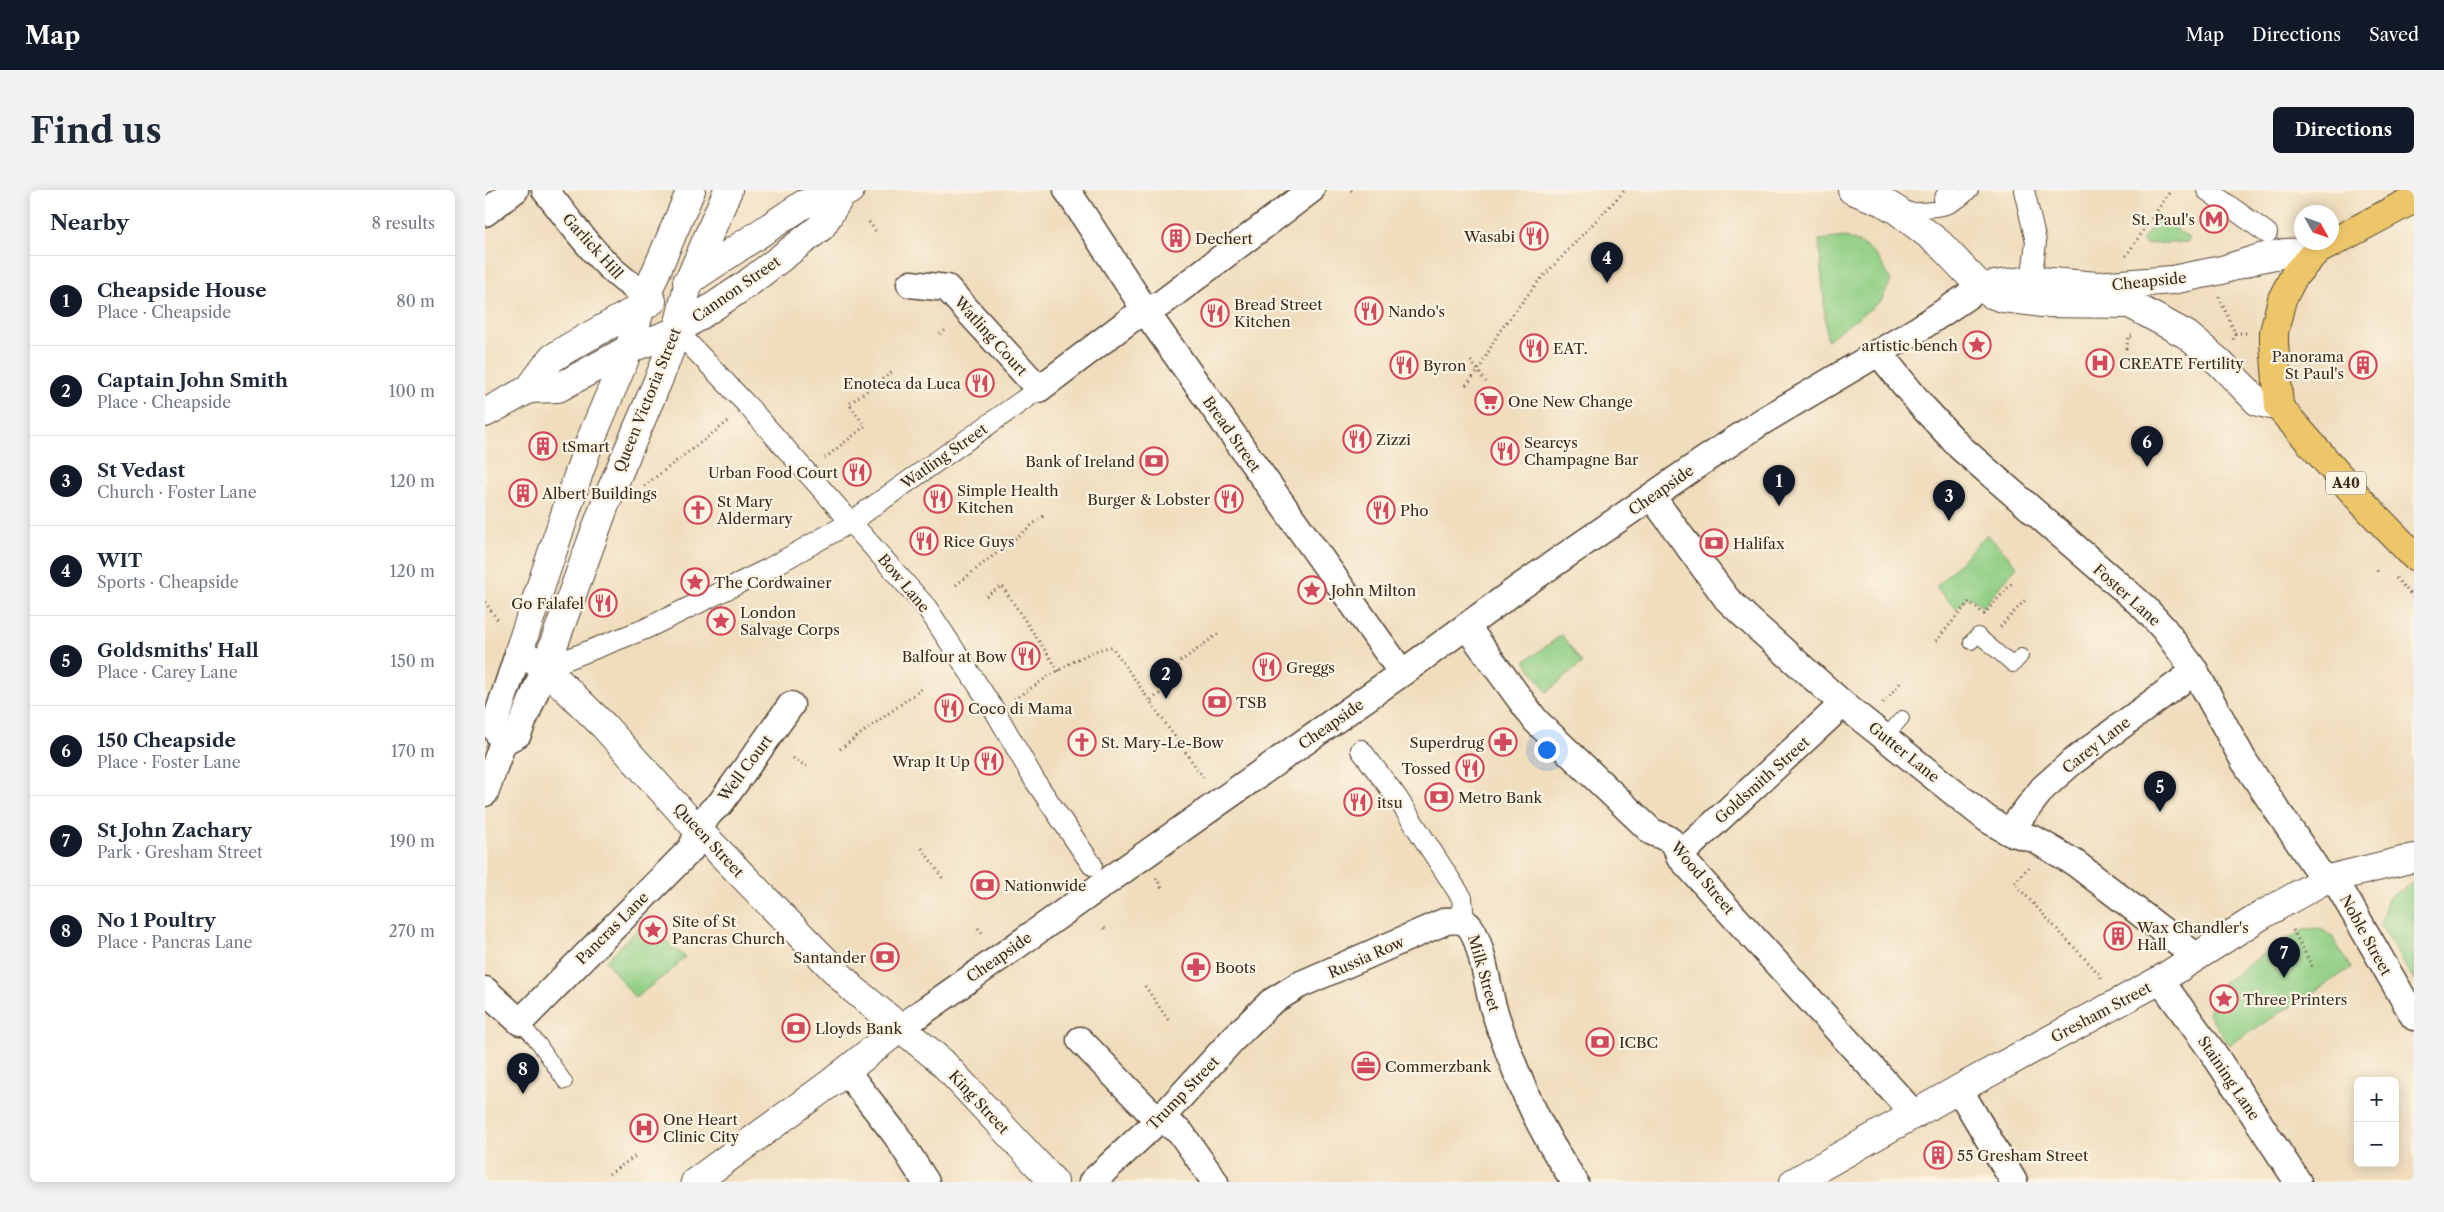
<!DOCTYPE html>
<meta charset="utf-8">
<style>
:root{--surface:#fff;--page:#f2f2f3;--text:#1f2937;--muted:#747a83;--line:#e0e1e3;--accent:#111827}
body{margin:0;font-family:"Libre Caslon Text",serif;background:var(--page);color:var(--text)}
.controls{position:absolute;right:15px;bottom:15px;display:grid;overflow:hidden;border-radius:8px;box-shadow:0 2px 12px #0003}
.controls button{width:45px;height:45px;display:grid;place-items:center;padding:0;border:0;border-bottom:1px solid var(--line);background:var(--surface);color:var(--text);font:25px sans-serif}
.compass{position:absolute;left:1809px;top:15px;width:45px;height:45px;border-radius:50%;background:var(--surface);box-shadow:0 2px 12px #0003;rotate:130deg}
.you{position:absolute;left:1061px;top:559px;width:18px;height:18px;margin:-12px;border:4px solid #fff;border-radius:50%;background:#1a73e8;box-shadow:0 0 0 8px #1a73e833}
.badge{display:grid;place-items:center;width:32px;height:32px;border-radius:50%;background:var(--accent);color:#fff;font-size:16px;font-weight:700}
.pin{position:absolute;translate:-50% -41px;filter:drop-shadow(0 1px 2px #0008)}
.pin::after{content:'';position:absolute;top:26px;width:18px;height:15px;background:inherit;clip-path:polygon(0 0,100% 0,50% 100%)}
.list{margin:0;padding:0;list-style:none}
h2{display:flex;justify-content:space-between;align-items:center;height:65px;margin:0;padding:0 20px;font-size:21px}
h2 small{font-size:16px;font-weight:400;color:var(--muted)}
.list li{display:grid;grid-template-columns:32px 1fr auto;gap:15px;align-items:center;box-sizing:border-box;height:90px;padding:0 20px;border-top:1px solid var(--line)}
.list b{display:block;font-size:19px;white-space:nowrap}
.list p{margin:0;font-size:16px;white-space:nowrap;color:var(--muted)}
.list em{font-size:16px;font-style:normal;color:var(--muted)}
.map{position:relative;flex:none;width:1929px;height:992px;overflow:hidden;border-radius:8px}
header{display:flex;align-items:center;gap:30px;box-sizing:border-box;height:70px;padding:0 25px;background:var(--accent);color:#fff}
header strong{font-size:24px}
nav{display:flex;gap:28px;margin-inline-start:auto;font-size:18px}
.intro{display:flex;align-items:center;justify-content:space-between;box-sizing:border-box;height:120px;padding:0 30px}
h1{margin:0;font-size:35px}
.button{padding:12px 22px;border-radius:8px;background:var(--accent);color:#fff;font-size:18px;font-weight:700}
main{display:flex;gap:30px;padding:0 30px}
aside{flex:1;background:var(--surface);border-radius:8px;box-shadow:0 2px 12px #0003}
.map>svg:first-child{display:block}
.green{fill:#91cf85;stroke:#667c52}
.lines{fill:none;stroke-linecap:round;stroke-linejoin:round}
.service-casing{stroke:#564536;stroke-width:16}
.pedestrian-casing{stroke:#564536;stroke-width:22}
.minor-casing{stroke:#564536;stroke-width:29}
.tertiary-casing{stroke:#564536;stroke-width:30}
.primary-casing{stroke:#564536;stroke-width:30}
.path{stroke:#564536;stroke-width:3;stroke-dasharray:1 4;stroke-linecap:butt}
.service{stroke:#fff;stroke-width:14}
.pedestrian{stroke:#fff;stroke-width:20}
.minor{stroke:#fff;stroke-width:26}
.tertiary{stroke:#fff;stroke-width:28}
.primary{stroke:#ecc669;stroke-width:28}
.labels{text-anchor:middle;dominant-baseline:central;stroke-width:4.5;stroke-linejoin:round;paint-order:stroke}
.shield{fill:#fcf5e5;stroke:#75675a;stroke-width:1}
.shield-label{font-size:14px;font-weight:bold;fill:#3b2a1e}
.poi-label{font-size:15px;fill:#3b2a1e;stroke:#fcf5e5;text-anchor:start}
.street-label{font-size:15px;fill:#3b2a1e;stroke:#fcf5e5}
</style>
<header>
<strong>Map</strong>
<nav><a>Map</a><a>Directions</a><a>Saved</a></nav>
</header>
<div class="intro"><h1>Find us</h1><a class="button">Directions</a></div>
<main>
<aside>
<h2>Nearby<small>8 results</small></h2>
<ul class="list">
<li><span class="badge">1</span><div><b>Cheapside House</b><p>Place · Cheapside</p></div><em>80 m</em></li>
<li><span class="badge">2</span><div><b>Captain John Smith</b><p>Place · Cheapside</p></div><em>100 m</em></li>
<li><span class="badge">3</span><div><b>St Vedast</b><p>Church · Foster Lane</p></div><em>120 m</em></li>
<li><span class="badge">4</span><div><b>WIT</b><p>Sports · Cheapside</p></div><em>120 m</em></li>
<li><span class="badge">5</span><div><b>Goldsmiths' Hall</b><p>Place · Carey Lane</p></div><em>150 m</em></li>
<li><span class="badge">6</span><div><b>150 Cheapside</b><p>Place · Foster Lane</p></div><em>170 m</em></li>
<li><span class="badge">7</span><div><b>St John Zachary</b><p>Park · Gresham Street</p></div><em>190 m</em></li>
<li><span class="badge">8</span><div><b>No 1 Poultry</b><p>Place · Pancras Lane</p></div><em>270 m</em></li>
</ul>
</aside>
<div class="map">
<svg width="1929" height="992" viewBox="0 0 1929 992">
<rect width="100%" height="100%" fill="#fcf5e5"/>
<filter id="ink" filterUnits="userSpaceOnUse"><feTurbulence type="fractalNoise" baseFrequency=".02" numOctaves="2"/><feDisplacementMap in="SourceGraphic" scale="10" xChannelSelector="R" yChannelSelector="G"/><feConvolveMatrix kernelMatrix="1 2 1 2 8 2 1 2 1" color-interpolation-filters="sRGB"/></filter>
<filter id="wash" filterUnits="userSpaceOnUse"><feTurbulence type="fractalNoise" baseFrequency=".0096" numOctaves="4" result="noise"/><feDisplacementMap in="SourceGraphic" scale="20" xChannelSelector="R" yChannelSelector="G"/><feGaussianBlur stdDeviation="1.12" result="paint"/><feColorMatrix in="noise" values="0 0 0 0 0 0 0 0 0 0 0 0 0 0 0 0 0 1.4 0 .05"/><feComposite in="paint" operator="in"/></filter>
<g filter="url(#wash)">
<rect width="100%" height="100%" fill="#f0ddbd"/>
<g class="green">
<polygon points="1673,27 1704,48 1703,52 1660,54 1657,51"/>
<path d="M1361,47c27,11 32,18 45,44l-10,20 -54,39 -8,-100z"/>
<polygon points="1502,344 1532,376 1498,417 1483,406 1471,419 1451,397"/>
<polygon points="1077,445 1097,473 1062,502 1040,471"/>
<polygon points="1929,692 1929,791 1895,734 1903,708"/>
<polygon points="159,732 200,767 192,773 192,776 150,808 121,771"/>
<polygon points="1835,738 1846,745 1866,778 1744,855 1723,823 1733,797 1773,768 1811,744 1821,739"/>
</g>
</g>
<g filter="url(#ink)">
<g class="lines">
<g class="service-casing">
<g id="service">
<path d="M1414,21c31,-3 50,4 72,-21"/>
<polyline points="1486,452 1493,445 1528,475 1536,466"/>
<polyline points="1400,547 1417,528"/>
<polyline points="35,832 54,854 80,892"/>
</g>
</g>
<g class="pedestrian-casing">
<g id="pedestrian">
<polyline points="1539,0 1551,52 1548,76"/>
<polyline points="1722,0 1782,43"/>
<polyline points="1459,9 1466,0"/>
<polyline points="192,141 262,215 442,418 510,521 550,591 607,675"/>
<polyline points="60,478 160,439 283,379 366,332 554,199"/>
<polyline points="876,560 911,606 977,708 979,731"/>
</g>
</g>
<g class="minor-casing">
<g id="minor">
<path d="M60,0c30,37 59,82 102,105"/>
<polyline points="582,0 670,135 917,483"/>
<polyline points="0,23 30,0"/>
<polyline points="425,94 462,98 554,199 645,130 677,113 826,0"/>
<polyline points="1393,162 1436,215 1476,258 1659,417 1679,439 1710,481 1759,571 1839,690"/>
<polyline points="1167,307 1242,409 1263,429 1358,514 1502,629 1524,642 1549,649 1590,673 1712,767"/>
<path d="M982,437l69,94 116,111c14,5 25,9 27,24l236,259"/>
<polyline points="18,552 9,536 34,461"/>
<polyline points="0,603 18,552 33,544 60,478"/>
<polyline points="1524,642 1558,598 1586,573 1710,481"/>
<polyline points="1194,666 1358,514"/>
<polyline points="1849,688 1929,827"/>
<polyline points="1675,790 1727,861 1813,992"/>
<path d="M0,800l35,32 171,-173c7,-16 13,-35 29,-45l71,-99"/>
<polyline points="415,838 917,483 1035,397 1212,275 1278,231 1432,140 1496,97"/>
<polyline points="595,850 662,919 696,943 730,992"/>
<polyline points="361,881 411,945 441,992"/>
<polyline points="1474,899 1529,992"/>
<path d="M607,992l69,-64 72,-79 38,-37 28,-17 147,-64c8,-1 18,-2 24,6 11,13 18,61 23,80 20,62 44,121 82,175"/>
</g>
</g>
<g class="tertiary-casing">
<g id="tertiary">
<polyline points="206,0 156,117 144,159 103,256 34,461 60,478 119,536 213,640 368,799 456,871 569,992"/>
<polyline points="1367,0 1398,12 1413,21 1454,53 1496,97 1506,104 1518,108 1557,113 1645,114 1702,145 1734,172 1773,212 1794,217"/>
<polyline points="202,92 319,14 356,5 365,0"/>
<polyline points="1501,96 1544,90 1612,96 1687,90 1737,80 1775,68 1800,63 1830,62"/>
<polyline points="44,199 73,198 144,159 192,141 262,94 336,37 356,5"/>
<polyline points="0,223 44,199 66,169 83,158 167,111"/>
<polyline points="60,478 121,312 175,186 192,141 204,91 243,0"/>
<polyline points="210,992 347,892 415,838"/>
<polyline points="1309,992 1474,899 1675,790 1777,725 1839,690 1929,668"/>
</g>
</g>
<g class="primary-casing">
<polyline id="primary" points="1929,9 1830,62 1809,86 1797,109 1789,142 1789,153 1794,217 1878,313 1929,366"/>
</g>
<g class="path">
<polyline points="866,0 869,4"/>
<polyline points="384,32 392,43"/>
<polyline points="1641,66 1686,0"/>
<polyline points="1734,107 1750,143 1748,150"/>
<polyline points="1750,143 1762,143"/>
<polyline points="455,144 462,139"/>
<polyline points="1641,159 1644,146 1647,146"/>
<polyline points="986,171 1001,192"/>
<polyline points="981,195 993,181 1014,142 1052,93 1140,0"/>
<polyline points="340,268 380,236 364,214 407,182"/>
<polyline points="159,296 245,230"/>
<polyline points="1892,381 1893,379"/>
<polyline points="1911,388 1929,408"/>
<polyline points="471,395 561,324"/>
<polyline points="501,406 517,396 574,481"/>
<polyline points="0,412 14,432"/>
<polyline points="1515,437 1542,408"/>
<polyline points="1451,451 1484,412 1499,424 1528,392"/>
<path d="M529,509c23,-14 73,-51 98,-52l93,133"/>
<polyline points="666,510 683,498 696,471 733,444"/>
<polyline points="1398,513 1416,492"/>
<polyline points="355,559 438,498"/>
<polyline points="308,568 322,577"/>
<polyline points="437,658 458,689"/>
<polyline points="1544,677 1529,693 1615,785 1617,790"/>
<polyline points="671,688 677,698"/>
<polyline points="493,738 499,746"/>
<polyline points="619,738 622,742"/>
<polyline points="1808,740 1828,778"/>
<polyline points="660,796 684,831"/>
<polyline points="124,984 152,965"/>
</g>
<use href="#service" class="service"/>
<use href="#pedestrian" class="pedestrian"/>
<use href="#minor" class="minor"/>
<use href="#tertiary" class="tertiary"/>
<use href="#primary" class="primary"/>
</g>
</g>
<defs>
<g id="metro-ring" transform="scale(1.4375)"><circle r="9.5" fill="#fcf5e5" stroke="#d1495b" stroke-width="1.5"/><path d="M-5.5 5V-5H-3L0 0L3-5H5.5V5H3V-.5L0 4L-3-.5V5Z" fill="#d1495b"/></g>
<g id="restaurant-ring" transform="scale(1.4375)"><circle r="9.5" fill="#fcf5e5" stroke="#d1495b" stroke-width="1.5"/><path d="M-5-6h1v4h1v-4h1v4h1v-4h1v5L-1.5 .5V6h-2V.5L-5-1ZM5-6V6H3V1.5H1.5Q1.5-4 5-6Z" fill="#d1495b"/></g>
<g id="building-ring" transform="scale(1.4375)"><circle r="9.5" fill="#fcf5e5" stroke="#d1495b" stroke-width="1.5"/><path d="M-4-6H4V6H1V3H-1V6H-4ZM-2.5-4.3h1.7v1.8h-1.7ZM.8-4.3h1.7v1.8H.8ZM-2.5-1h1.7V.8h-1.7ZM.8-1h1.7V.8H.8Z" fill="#d1495b"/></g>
<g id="sight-ring" transform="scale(1.4375)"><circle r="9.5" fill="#fcf5e5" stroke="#d1495b" stroke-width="1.5"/><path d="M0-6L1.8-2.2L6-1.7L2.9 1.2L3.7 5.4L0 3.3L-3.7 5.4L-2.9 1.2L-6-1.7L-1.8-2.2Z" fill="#d1495b"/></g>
<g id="hospital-ring" transform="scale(1.4375)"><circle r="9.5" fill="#fcf5e5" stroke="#d1495b" stroke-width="1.5"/><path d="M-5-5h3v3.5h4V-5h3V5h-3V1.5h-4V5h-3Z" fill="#d1495b"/></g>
<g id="supermarket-ring" transform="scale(1.4375)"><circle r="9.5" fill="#fcf5e5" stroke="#d1495b" stroke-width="1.5"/><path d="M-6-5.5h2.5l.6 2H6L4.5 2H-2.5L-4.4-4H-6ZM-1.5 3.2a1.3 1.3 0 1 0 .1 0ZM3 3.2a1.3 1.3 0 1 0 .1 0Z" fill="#d1495b"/></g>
<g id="bank-ring" transform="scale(1.4375)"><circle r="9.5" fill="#fcf5e5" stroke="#d1495b" stroke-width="1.5"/><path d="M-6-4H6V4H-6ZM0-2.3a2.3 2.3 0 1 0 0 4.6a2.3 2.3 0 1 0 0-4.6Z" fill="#d1495b"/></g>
<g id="church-ring" transform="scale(1.4375)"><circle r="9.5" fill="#fcf5e5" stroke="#d1495b" stroke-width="1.5"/><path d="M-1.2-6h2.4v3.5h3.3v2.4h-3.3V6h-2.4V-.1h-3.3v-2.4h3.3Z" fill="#d1495b"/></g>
<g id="pharmacy-ring" transform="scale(1.4375)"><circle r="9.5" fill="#fcf5e5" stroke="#d1495b" stroke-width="1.5"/><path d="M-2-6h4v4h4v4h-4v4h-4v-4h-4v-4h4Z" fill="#d1495b"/></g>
<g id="office-ring" transform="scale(1.4375)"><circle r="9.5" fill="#fcf5e5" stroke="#d1495b" stroke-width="1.5"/><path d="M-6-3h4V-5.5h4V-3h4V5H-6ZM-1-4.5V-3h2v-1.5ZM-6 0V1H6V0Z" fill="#d1495b"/></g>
</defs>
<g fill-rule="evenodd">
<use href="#metro-ring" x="1729" y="29"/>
<use href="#restaurant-ring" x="1049" y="46"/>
<use href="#building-ring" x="691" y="48"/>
<use href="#restaurant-ring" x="884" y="121"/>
<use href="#restaurant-ring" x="730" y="123"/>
<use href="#sight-ring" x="1492" y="155"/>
<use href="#restaurant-ring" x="1049" y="158"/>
<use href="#hospital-ring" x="1615" y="173"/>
<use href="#restaurant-ring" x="919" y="175"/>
<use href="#building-ring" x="1878" y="175"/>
<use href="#restaurant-ring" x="495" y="193"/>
<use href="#supermarket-ring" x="1004" y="211"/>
<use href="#restaurant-ring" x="872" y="249"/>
<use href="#building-ring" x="58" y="256"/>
<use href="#restaurant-ring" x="1020" y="261"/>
<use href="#bank-ring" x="669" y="271"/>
<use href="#restaurant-ring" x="372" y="282"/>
<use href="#building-ring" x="38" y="303"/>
<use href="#restaurant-ring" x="453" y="309"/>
<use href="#restaurant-ring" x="744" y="309"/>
<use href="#church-ring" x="213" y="320"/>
<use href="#restaurant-ring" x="896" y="320"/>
<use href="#restaurant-ring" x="439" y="351"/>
<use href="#bank-ring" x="1229" y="353"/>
<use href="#sight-ring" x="210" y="392"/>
<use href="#sight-ring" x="827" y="400"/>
<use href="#restaurant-ring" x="118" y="413"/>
<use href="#sight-ring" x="236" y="431"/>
<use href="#restaurant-ring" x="541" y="466"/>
<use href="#restaurant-ring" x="782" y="477"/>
<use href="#bank-ring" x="732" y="512"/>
<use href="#restaurant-ring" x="464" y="518"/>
<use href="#church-ring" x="597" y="552"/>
<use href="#pharmacy-ring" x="1018" y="552"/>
<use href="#restaurant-ring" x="504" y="571"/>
<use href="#restaurant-ring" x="985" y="578"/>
<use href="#bank-ring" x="954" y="607"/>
<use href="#restaurant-ring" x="873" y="612"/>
<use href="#bank-ring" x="500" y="695"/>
<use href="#sight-ring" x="168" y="740"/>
<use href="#building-ring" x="1633" y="746"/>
<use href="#bank-ring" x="400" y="767"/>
<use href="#pharmacy-ring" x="711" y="777"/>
<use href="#sight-ring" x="1739" y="809"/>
<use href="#bank-ring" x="311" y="838"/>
<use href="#bank-ring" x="1115" y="852"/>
<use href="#office-ring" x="881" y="876"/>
<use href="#hospital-ring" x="159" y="938"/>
<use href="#building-ring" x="1453" y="965"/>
</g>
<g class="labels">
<rect class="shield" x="1841" y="281.5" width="40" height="23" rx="4"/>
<g class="shield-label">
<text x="1861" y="293">A40</text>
</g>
<g class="poi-label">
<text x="1710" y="29" text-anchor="end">St. Paul's</text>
<text x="1030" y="46" text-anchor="end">Wasabi</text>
<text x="710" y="48">Dechert</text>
<text x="749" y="114">Bread Street<tspan x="749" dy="17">Kitchen</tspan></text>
<text x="903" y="121">Nando's</text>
<text x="1473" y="155" text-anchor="end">artistic bench</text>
<text x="1068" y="158">EAT.</text>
<text x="1859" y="166" text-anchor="end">Panorama<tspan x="1859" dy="17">St Paul's</tspan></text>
<text x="1634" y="173">CREATE Fertility</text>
<text x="938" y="175">Byron</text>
<text x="476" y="193" text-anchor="end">Enoteca da Luca</text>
<text x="1023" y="211">One New Change</text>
<text x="891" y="249">Zizzi</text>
<text x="1039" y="252">Searcys<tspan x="1039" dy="17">Champagne Bar</tspan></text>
<text x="77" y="256">tSmart</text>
<text x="650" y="271" text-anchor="end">Bank of Ireland</text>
<text x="353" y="282" text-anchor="end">Urban Food Court</text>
<text x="472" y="300">Simple Health<tspan x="472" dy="17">Kitchen</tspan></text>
<text x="57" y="303">Albert Buildings</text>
<text x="725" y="309" text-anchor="end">Burger &amp; Lobster</text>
<text x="232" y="311">St Mary<tspan x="232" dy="17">Aldermary</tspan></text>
<text x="915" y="320">Pho</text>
<text x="458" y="351">Rice Guys</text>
<text x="1248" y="353">Halifax</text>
<text x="229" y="392">The Cordwainer</text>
<text x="846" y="400">John Milton</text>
<text x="99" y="413" text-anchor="end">Go Falafel</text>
<text x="255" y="422">London<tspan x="255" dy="17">Salvage Corps</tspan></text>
<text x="522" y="466" text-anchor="end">Balfour at Bow</text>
<text x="801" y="477">Greggs</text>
<text x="751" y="512">TSB</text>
<text x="483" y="518">Coco di Mama</text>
<text x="616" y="552">St. Mary-Le-Bow</text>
<text x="999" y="552" text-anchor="end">Superdrug</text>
<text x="485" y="571" text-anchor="end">Wrap It Up</text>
<text x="966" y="578" text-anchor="end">Tossed</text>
<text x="973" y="607">Metro Bank</text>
<text x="892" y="612">itsu</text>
<text x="519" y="695">Nationwide</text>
<text x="187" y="731">Site of St<tspan x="187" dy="17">Pancras Church</tspan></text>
<text x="1652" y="737">Wax Chandler's<tspan x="1652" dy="17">Hall</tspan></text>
<text x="381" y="767" text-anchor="end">Santander</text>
<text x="730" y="777">Boots</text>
<text x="1758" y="809">Three Printers</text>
<text x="330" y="838">Lloyds Bank</text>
<text x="1134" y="852">ICBC</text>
<text x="900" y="876">Commerzbank</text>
<text x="178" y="929">One Heart<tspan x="178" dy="17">Clinic City</tspan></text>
<text x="1472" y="965">55 Gresham Street</text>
</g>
<g class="street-label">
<text transform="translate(108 56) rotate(48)">Garlick Hill</text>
<text transform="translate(1664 91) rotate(-6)">Cheapside</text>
<text transform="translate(251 99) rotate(-35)">Cannon Street</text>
<text transform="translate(506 146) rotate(48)">Watling Court</text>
<text transform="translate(162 210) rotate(-68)">Queen Victoria Street</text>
<text transform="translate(747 244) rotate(55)">Bread Street</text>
<text transform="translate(459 266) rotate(-35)">Watling Street</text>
<text transform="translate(1176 300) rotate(-35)">Cheapside</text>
<text transform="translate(419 393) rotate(50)">Bow Lane</text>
<text transform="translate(1642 405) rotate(42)">Foster Lane</text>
<text transform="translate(846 534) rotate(-35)">Cheapside</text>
<text transform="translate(1611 555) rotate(-38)">Carey Lane</text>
<text transform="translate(1419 562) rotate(39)">Gutter Lane</text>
<text transform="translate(260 578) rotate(-53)">Well Court</text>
<text transform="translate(1277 590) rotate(-42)">Goldsmith Street</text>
<text transform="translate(224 650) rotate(47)">Queen Street</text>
<text transform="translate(1218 688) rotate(50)">Wood Street</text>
<text transform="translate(127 738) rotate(-45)">Pancras Lane</text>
<text transform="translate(1881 745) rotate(61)">Noble Street</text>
<text transform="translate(514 767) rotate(-35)">Cheapside</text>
<text transform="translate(881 767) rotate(-24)">Russia Row</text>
<text transform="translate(999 783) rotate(74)">Milk Street</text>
<text transform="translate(1616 822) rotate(-28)">Gresham Street</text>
<text transform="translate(1744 888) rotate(56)">Staining Lane</text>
<text transform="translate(698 903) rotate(-46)">Trump Street</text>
<text transform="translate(494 912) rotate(47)">King Street</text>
</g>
</g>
</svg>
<div class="controls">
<button>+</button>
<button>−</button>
</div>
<svg class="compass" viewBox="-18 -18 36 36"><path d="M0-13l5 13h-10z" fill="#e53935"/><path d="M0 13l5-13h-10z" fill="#747a83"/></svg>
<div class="you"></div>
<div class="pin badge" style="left:1294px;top:316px">1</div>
<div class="pin badge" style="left:681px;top:509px">2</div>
<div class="pin badge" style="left:1464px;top:331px">3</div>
<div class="pin badge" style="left:1122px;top:93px">4</div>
<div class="pin badge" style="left:1675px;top:622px">5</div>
<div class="pin badge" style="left:1662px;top:277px">6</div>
<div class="pin badge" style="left:1799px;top:788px">7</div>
<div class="pin badge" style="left:38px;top:904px">8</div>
</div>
</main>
